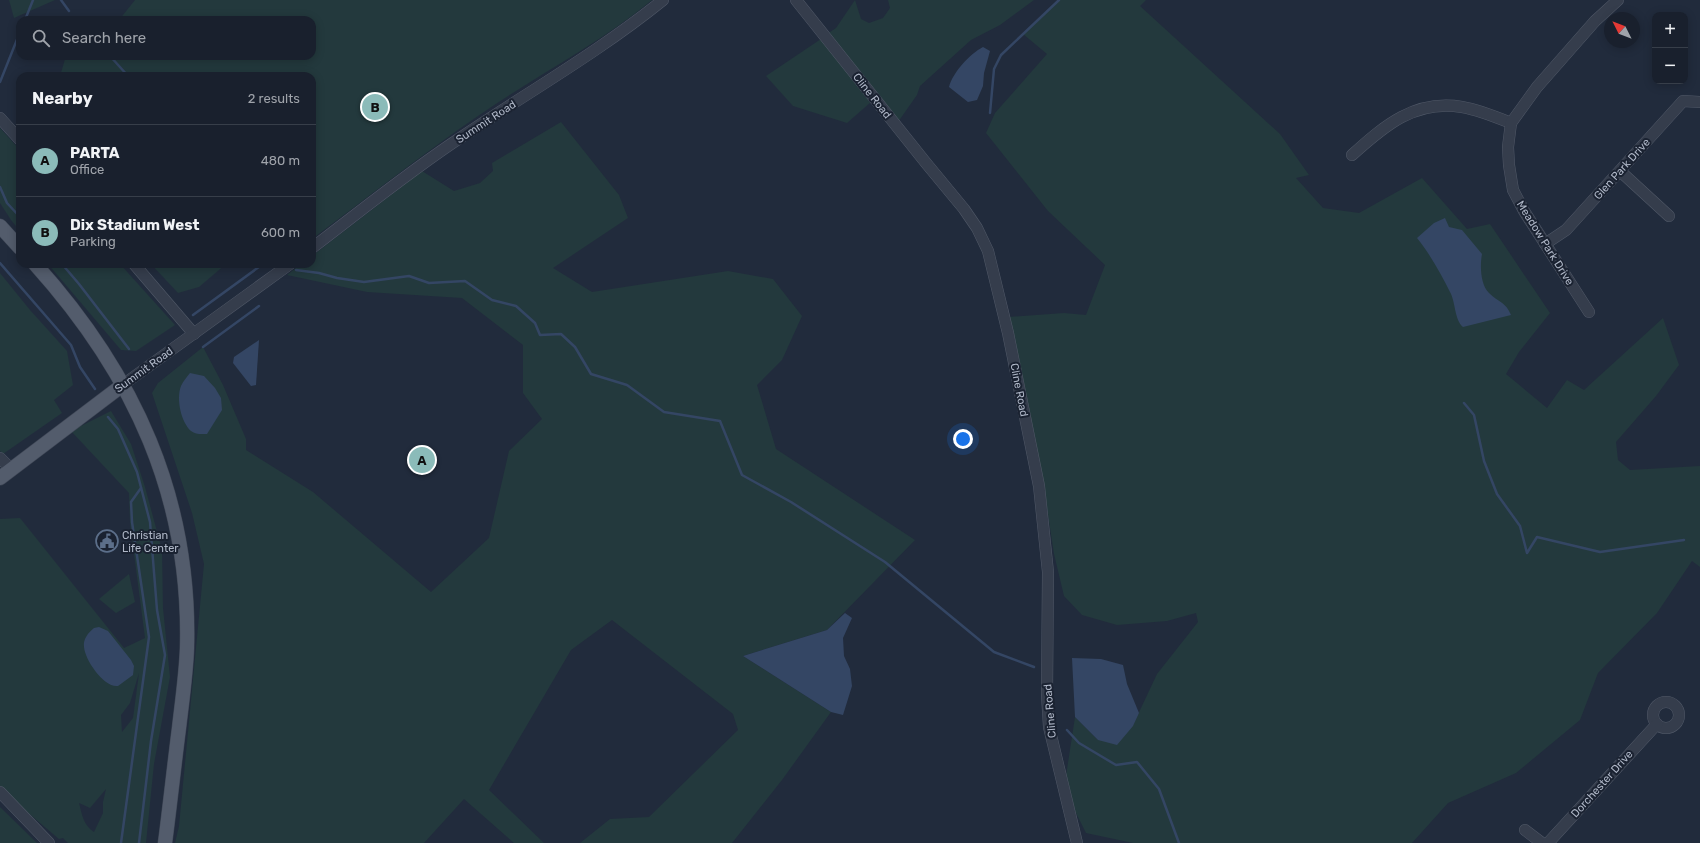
<!DOCTYPE html>
<meta charset="utf-8">
<style>
:root{--surface:#19202d;--page:#222835;--text:#f1f3f6;--muted:#9fa3aa;--line:#373e49;--accent:#8bbbb9}
body{margin:0;font-family:Rubik,sans-serif;background:var(--page);color:var(--text)}
.controls{position:absolute;right:12px;top:12px;display:grid;overflow:hidden;border-radius:8px;box-shadow:0 2px 10px #0003}
.controls button{width:36px;height:36px;display:grid;place-items:center;padding:0;border:0;border-bottom:1px solid var(--line);background:var(--surface);color:var(--text);font:20px sans-serif}
.compass{position:absolute;left:1604px;top:12px;width:36px;height:36px;border-radius:50%;background:var(--surface);box-shadow:0 2px 10px #0003;rotate:312deg}
.you{position:absolute;left:963px;top:439px;width:14px;height:14px;margin:-10px;border:3px solid #fff;border-radius:50%;background:#1a73e8;box-shadow:0 0 0 6px #1a73e833}
.badge{display:grid;place-items:center;width:26px;height:26px;border-radius:50%;background:var(--accent);color:#111;font-size:13px;font-weight:700}
.pin{position:absolute;translate:-50% -50%;border:2px solid #fff;box-shadow:0 1px 4px #0006}
.list{margin:0;padding:0;list-style:none}
h2{display:flex;justify-content:space-between;align-items:center;height:52px;margin:0;padding:0 16px;font-size:17px}
h2 small{font-size:13px;font-weight:400;color:var(--muted)}
.list li{display:grid;grid-template-columns:26px 1fr auto;gap:12px;align-items:center;box-sizing:border-box;height:72px;padding:0 16px;border-top:1px solid var(--line)}
.list b{display:block;font-size:15px;white-space:nowrap}
.list p{margin:0;font-size:13px;white-space:nowrap;color:var(--muted)}
.list em{font-size:13px;font-style:normal;color:var(--muted)}
.icon{flex:none;width:22px;height:22px;fill:none;stroke:currentColor;stroke-width:2;stroke-linecap:round;stroke-linejoin:round}
.map{position:relative;flex:none;width:1700px;height:843px;overflow:hidden}
.search{position:absolute;background:var(--surface);box-shadow:0 2px 10px #0003;left:16px;top:16px;width:300px;height:44px;display:flex;align-items:center;gap:10px;box-sizing:border-box;padding:0 14px;border-radius:12px;color:var(--muted);font-size:15px}
.panel{position:absolute;background:var(--surface);box-shadow:0 2px 10px #0003;left:16px;top:72px;width:300px;height:196px;border-radius:12px}
.map>svg:first-child{display:block}
.green{fill:#23393d;fill-rule:evenodd}
.water{fill:#344664}
.lines{fill:none;stroke-linecap:round;stroke-linejoin:round}
.stream{stroke:#344664;stroke-width:2.5}
.minor-casing{stroke:#505867;stroke-width:12}
.major-casing{stroke:#3e4655;stroke-width:15}
.minor{stroke:#353d4c;stroke-width:11}
.major{stroke:#535c6c;stroke-width:14}
.labels{text-anchor:middle;dominant-baseline:central;stroke-width:4;stroke-linejoin:round;paint-order:stroke}
.street-label{font-size:11px;fill:#b0b8c8;stroke:#1a2231}
.poi-label{font-size:11px;fill:#b0b8c8;stroke:#1a2231;text-anchor:start}
</style>
<div class="map">
<svg width="1700" height="843" viewBox="0 0 1700 843">
<rect width="100%" height="100%" fill="#212b3c"/>
<g class="green">
<polygon points="9,0 55,0 14,18"/>
<path d="M135,0h517c-54,45 -117,76 -174,116 -57,39 -111,82 -166,123v-163h-252l6,-20h246v-36h-193z"/>
<polygon points="855,0 861,19 869,23 883,18 890,8 888,0 1034,0 1000,25 971,40 920,86 917,95 898,122 827,34 836,28"/>
<polygon points="1059,0 1146,0 1140,6 1280,134 1309,175 1296,178 1323,208 1359,213 1422,178 1467,229 1490,224 1550,313 1519,352 1506,374 1547,408 1567,380 1584,390 1663,318 1679,365 1656,396 1616,442 1618,460 1630,470 1700,466 1700,567 1692,561 1657,613 1598,673 1580,720 1516,773 1448,803 1412,843 1133,843 1086,833 1064,789 1075,717 1098,740 1133,725 1157,674 1198,622 1196,613 1167,621 1117,625 1082,615 1064,596 1054,554 1044,488 1008,317 1064,313 1086,315 1105,265 1048,211 986,133 995,113 1047,54 1023,34"/>
<polygon points="821,39 871,102 847,123 793,106 766,76"/>
<polygon points="561,122 619,195 628,218 553,268 592,292 728,271 773,279 802,316 782,360 757,385 776,449 915,540 827,630 743,656 831,712 782,780 732,843 580,843 610,819 649,817 738,730 733,714 612,620 571,650 489,790 544,843 514,843 464,799 424,843 175,843 179,826 204,564 192,513 152,393 158,383 203,347 223,385 246,439 246,450 313,492 431,592 489,538 509,451 542,419 523,393 523,345 462,298 367,292 287,275 301,264 312,264 312,256 422,171 454,191 480,183 493,171 492,163"/>
<polygon points="0,128 20,150 20,231 11,220 0,203"/>
<polygon points="48,264 120,264 175,325 136,351 121,350"/>
<polygon points="151,264 226,264 199,287 178,293"/>
<polygon points="0,273 30,310 67,351 73,385 54,400 62,413 3,454 0,451"/>
<path d="M111,411l20,33 14,43 17,63 1,58 7,69 -16,87 -8,79h-78l-5,-5 -4,1 -59,-50v-270l20,-1 104,130 21,-10 -15,-115 -1,-30 -58,-62zM139,673l-6,45 -11,14 -1,-17 9,-12zM106,789l-3,13v11l-9,19c-11,-7 -12,-18 -15,-29l11,5z"/>
<polygon points="129,574 135,602 116,613 99,599"/>
<polygon points="0,807 37,843 0,843"/>
</g>
<g class="water">
<path d="M983,47l7,4 -6,22 -1,13 -6,14 -9,2 -19,-15c4,-15 21,-33 34,-40z"/>
<path d="M1445,218l4,9 13,3 20,24c-2,11 -2,30 7,39 9,9 17,9 22,22l-48,12c-9,-8 -7,-24 -13,-35 -9,-18 -20,-38 -33,-54l17,-15z"/>
<polygon points="259,340 256,385 251,386 233,363 234,357"/>
<path d="M190,373l14,3 11,12 6,10 1,12 -15,24c-5,0 -11,1 -16,-3 -10,-9 -15,-32 -10,-45 2,-5 6,-9 9,-13z"/>
<polygon points="845,613 852,618 843,638 844,656 850,669 852,686 843,715 831,712 743,656 827,630"/>
<path d="M99,627l9,4 23,29 3,6 -1,9 -15,11c-14,2 -33,-26 -34,-39 -1,-8 4,-14 10,-19z"/>
<polygon points="1072,658 1101,659 1123,665 1127,684 1139,713 1133,726 1117,745 1098,740 1075,717"/>
</g>
<g class="lines">
<g class="stream">
<polyline points="61,0 69,11"/>
<polyline points="25,20 33,0"/>
<polyline points="110,56 128,76"/>
<polyline points="0,82 20,32"/>
<polyline points="990,113 994,69 1001,55 1059,0"/>
<polyline points="0,187 7,203 20,217"/>
<polyline points="0,263 71,345 80,367 95,389"/>
<polyline points="62,264 79,284 129,349"/>
<polyline points="296,270 319,273 337,278 364,282 409,276 429,283 465,281 492,300 516,306 535,323 540,335 561,334 575,347 591,374 627,385 664,412 720,421 742,475 791,502 885,562 994,652 1034,667"/>
<polyline points="193,315 263,264"/>
<polyline points="203,347 259,306"/>
<polyline points="1464,403 1474,415 1484,461 1497,494 1520,526 1527,553 1537,537 1600,552 1684,540"/>
<polyline points="108,417 118,429 137,472 150,522 157,610 165,655 151,741 139,843"/>
<polyline points="1067,730 1079,743 1116,765 1137,762 1159,789 1179,843"/>
<polyline points="121,843 149,637 132,522 131,502 141,488"/>
</g>
<g class="minor-casing">
<g id="minor">
<polyline points="796,0 926,163 964,209 977,228 988,251 1008,333 1039,486 1048,572 1047,695 1049,727 1077,843"/>
<polyline points="0,118 20,140"/>
<path d="M1352,155c32,-29 63,-56 110,-48 17,3 34,10 49,16"/>
<polyline points="1620,171 1669,216"/>
<polyline points="1545,244 1566,230 1683,101 1700,102"/>
<path d="M312,248c50,-38 99,-78 151,-112 67,-45 137,-85 200,-136"/>
<polyline points="134,264 194,334"/>
<polyline points="1589,312 1524,211 1513,190 1509,165 1508,147 1511,123 1537,87 1595,21 1618,0"/>
<polyline points="124,384 290,264"/>
<polyline points="0,458 11,469"/>
<circle cx="1666" cy="715" r="13"/>
<polyline points="0,792 49,843"/>
<polyline points="1525,830 1542,843"/>
<polyline points="1548,843 1657,724"/>
</g>
</g>
<g class="major-casing">
<g id="major">
<polyline points="0,226 20,248"/>
<path d="M35,264c99,110 156,233 152,384 -1,27 -5,54 -8,80 -5,39 -9,77 -14,115"/>
<polyline points="0,478 124,384"/>
</g>
</g>
<use href="#minor" class="minor"/>
<use href="#major" class="major"/>
</g>
<defs>
<g id="civic-ring" transform="scale(1.15)"><circle r="9.5" fill="#1a2231" stroke="#5c6f8a" stroke-width="1.5"/><path d="M-.6-6.5H3V-4.5H.6V-3L4-1V1h2V6H-6V1h2V-1L-.6-3ZM-1.2 2.5V6h2.4V2.5Z" fill="#5c6f8a"/></g>
</defs>
<g fill-rule="evenodd">
<use href="#civic-ring" x="107" y="541"/>
</g>
<g class="labels">
<g class="street-label">
<text transform="translate(872 96) rotate(52)">Cline Road</text>
<text transform="translate(486 122) rotate(-33)">Summit Road</text>
<text transform="translate(1622 169) rotate(-48)">Glen Park Drive</text>
<text transform="translate(1545 243) rotate(58)">Meadow Park Drive</text>
<text transform="translate(144 370) rotate(-36)">Summit Road</text>
<text transform="translate(1019 390) rotate(79)">Cline Road</text>
<text transform="translate(1050 711) rotate(-95)">Cline Road</text>
<text transform="translate(1602 784) rotate(-48)">Dorchester Drive</text>
</g>
<g class="poi-label">
<text x="122" y="535">Christian<tspan x="122" dy="13">Life Center</tspan></text>
</g>
</g>
</svg>
<div class="controls">
<button>+</button>
<button>−</button>
</div>
<svg class="compass" viewBox="-18 -18 36 36"><path d="M0-13l5 13h-10z" fill="#e53935"/><path d="M0 13l5-13h-10z" fill="#9fa3aa"/></svg>
<div class="you"></div>
<div class="pin badge" style="left:422px;top:460px">A</div>
<div class="pin badge" style="left:375px;top:107px">B</div>
<div class="search"><svg class="icon" aria-label="search" viewBox="0 0 24 24"><circle cx="10" cy="10" r="6"/><path d="M15 15l6 6"/></svg>Search here</div>
<section class="panel">
<h2>Nearby<small>2 results</small></h2>
<ul class="list">
<li><span class="badge">A</span><div><b>PARTA</b><p>Office</p></div><em>480 m</em></li>
<li><span class="badge">B</span><div><b>Dix Stadium West</b><p>Parking</p></div><em>600 m</em></li>
</ul>
</section>
</div>
